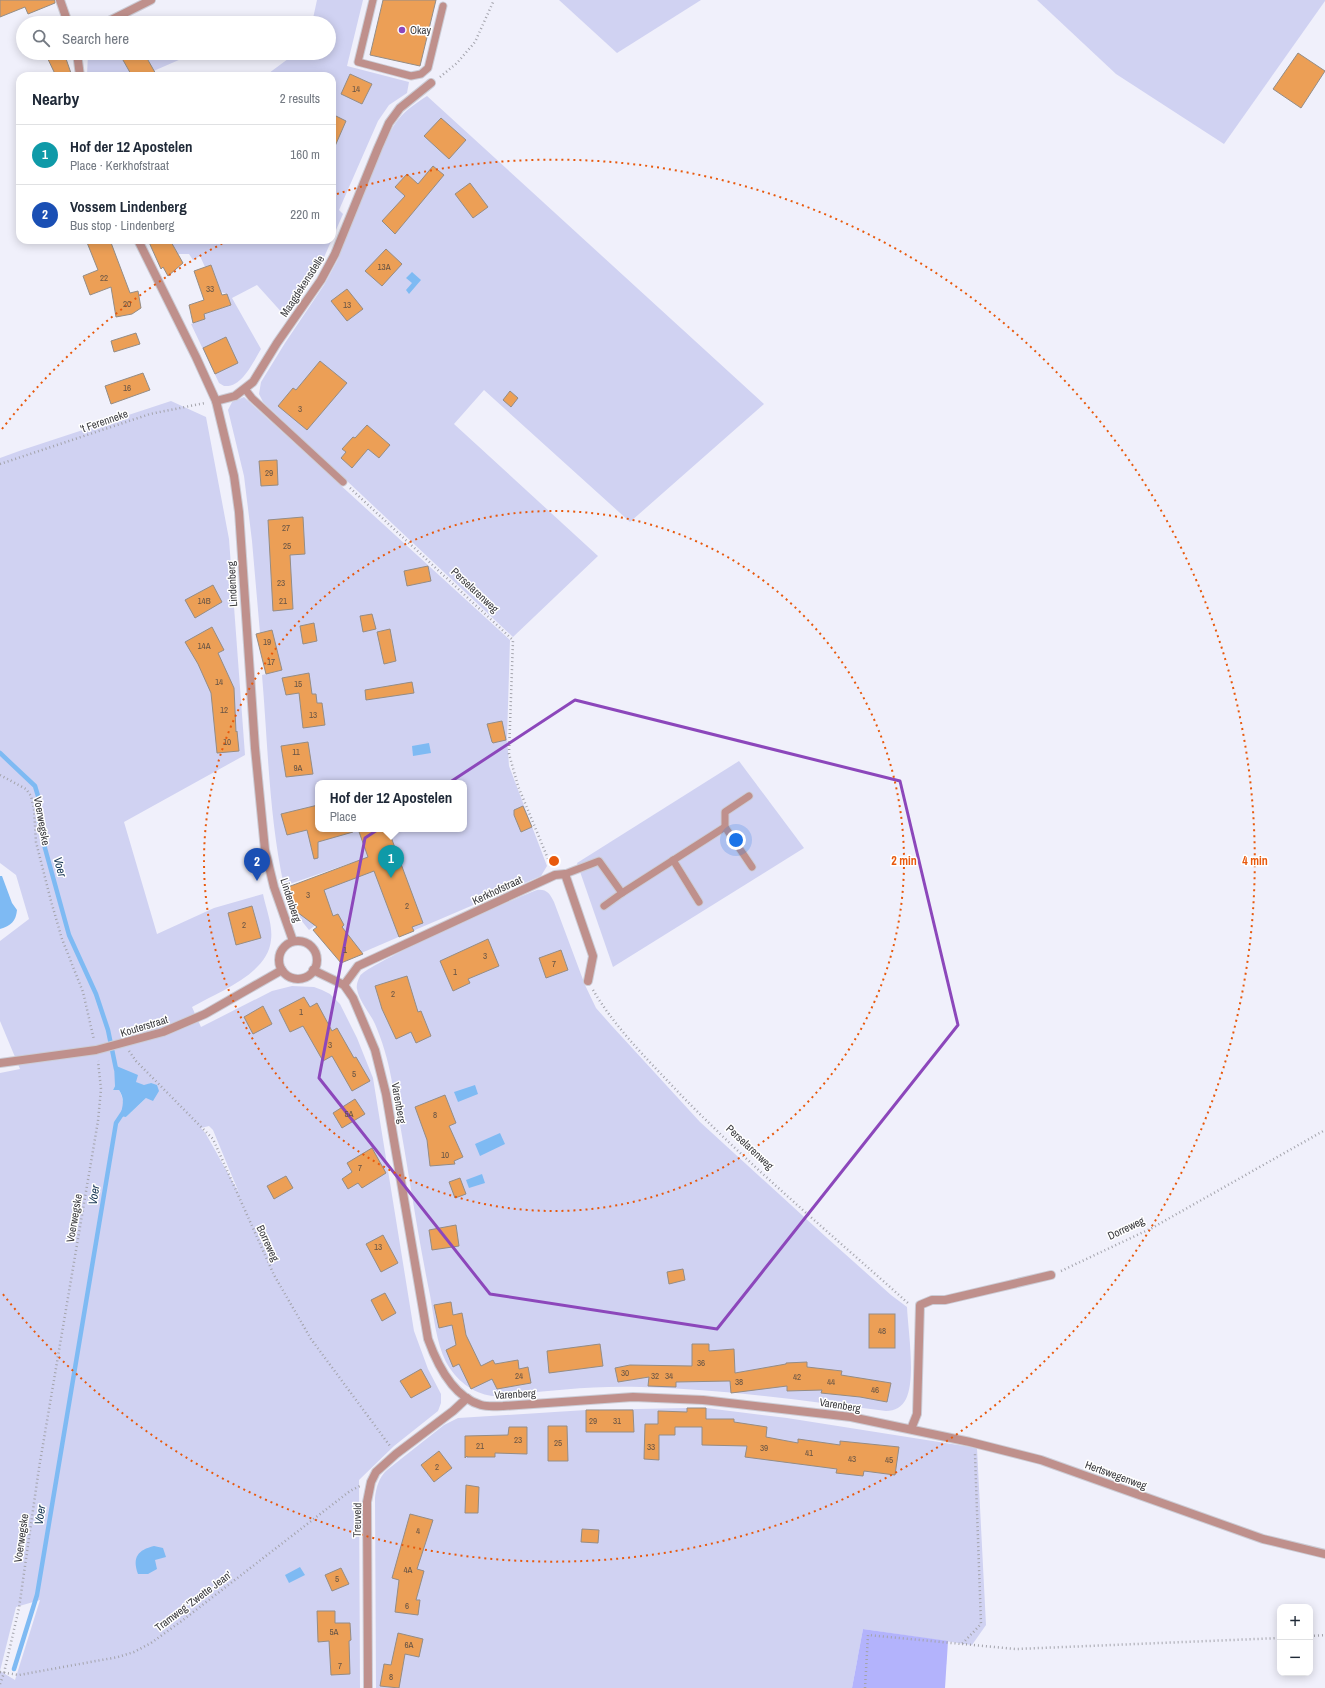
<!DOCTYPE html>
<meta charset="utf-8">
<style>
:root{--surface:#fff;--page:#f6f6f7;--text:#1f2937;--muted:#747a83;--line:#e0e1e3;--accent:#ea580c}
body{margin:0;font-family:"Archivo Narrow",sans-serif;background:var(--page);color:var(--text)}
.controls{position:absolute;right:12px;bottom:12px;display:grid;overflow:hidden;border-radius:8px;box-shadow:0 2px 10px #0003}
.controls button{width:36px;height:36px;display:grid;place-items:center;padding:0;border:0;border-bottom:1px solid var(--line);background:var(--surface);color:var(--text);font:20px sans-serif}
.you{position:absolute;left:736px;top:840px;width:14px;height:14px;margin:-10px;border:3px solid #fff;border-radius:50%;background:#1a73e8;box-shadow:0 0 0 6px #1a73e833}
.badge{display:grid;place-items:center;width:26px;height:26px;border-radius:50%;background:var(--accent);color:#fff;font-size:13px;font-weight:700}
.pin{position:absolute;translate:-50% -33px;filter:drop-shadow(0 1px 2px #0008)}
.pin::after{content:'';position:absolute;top:21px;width:14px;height:12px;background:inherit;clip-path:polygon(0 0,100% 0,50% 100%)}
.popup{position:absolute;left:315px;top:780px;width:152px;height:52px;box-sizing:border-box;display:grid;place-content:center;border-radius:8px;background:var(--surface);filter:drop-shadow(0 1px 3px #0005);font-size:13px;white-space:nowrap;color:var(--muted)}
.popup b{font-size:15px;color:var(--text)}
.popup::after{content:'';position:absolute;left:50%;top:100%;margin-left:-8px;border:8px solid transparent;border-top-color:var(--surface)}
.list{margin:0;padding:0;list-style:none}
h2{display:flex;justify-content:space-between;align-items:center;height:52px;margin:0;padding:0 16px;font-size:17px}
h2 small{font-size:13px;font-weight:400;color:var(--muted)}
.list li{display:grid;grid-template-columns:26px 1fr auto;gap:12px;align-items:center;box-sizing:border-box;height:60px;padding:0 16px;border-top:1px solid var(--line)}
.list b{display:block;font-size:15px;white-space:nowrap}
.list p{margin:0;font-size:13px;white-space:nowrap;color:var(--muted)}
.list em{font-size:13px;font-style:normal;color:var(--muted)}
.icon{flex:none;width:22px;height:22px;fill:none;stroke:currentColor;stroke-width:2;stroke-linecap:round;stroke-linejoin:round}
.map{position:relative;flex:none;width:1325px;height:1688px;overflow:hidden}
.search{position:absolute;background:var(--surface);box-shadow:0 2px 10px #0003;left:16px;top:16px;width:320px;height:44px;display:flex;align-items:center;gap:10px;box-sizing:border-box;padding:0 14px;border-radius:22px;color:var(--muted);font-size:15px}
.panel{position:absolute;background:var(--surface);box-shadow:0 2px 10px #0003;left:16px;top:72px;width:320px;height:172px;border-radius:12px}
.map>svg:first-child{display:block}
.green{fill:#d0d2f2;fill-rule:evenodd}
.forest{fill:#b3b3fc}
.water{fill:#7ebaf3}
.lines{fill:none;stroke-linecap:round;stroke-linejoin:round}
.stream{stroke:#7ebaf3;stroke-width:4.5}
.building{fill:#ec9f56;stroke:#948c85}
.service-casing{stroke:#ccccd5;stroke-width:9}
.minor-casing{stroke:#ccccd5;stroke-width:10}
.tertiary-casing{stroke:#ccccd5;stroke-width:10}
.path{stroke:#a3a3ab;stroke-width:2.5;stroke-dasharray:1 3;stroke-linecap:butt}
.service{stroke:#bf908c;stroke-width:7}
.minor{stroke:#bf908c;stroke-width:8}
.tertiary{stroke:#bf908c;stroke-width:8}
.marked{fill:none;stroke:#8c47bb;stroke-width:3;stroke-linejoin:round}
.ring{fill:none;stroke:#e8590c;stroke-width:2;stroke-dasharray:2 4}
.poi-dot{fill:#8c47bb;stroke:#fff;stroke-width:1.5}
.labels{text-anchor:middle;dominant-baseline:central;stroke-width:3;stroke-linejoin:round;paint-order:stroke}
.number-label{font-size:9px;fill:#675445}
.poi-label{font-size:11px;fill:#3b3b3f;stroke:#fff;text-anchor:start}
.street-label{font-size:11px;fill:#3b3b3f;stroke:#fff}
.water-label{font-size:12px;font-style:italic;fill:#173754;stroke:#fff}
.centre{fill:#e8590c;stroke:#fff;stroke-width:2}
.ring-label{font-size:12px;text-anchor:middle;font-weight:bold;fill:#e8590c;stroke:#fff;stroke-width:3;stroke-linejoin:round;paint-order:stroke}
</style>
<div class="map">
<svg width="1325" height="1688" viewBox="0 0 1325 1688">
<rect width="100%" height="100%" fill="#f0f0fb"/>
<g class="green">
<path d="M317,0h46l-16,66 62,16 -2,11 -18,12 -11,16 -39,89 4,4 -21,48 -37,54 -28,-31 -25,13 29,51c-8,13 -19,39 -37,37l-5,-3 -28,-59 14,-5 -1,-5 27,-9 -4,-11 -6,-2 -10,-27 -6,2 -5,-11 -7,4 -4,-6h-11l-8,-14h162v-164h-67l31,-23h33v-30h-17z"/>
<polygon points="559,0 701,0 617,53"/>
<polygon points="1037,0 1325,0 1325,1 1224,144 1116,74"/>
<polygon points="88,53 119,53 131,73 150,63 144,53 186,53 188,56 142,76 87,76"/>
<path d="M427,96l337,308 -134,118 -146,-132 -30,34 144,132 -85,81 -250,-235 -4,-8 2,-12 24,-39 39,-58 13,-24 48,-119c13,-26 18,-30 42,-46z"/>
<path d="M244,397l266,243 -3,97 2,29 38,100 -6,10 -182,78 -33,-37 -17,13 -16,-20 32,-11 -3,-11 29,-25 -67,23c-15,-69 -16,-140 -22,-211l20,-5 -10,-39 -12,2 -8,-92 -8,-65 -16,-66 4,-8zM318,783h146v46h-146z"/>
<path d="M171,401l35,16 23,122 16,216 -121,67 33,112 57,-26 49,-14c3,15 10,31 8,46 -3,34 -53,52 -79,67l9,20 71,-36 20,-5 22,1 8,3 8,4 10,10 17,34 16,40 41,253 14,38 13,25v9l-3,8 -44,35 -35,34 1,208h-360v-17l15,9 25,-80 -24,7 -16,64v-598l20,-4 -20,-48v-80l29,-22 -13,-44 -16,-12v-405l22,-8zM135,1082l9,4 7,-3 -5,15 -20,19c-3,-10 -2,-19 -7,-27h-6l2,-4zM209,1126l4,4 26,63 -33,-59 -5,-6z"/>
<polygon points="739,761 804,848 613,967 577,863"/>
<path d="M537,890c10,-1 13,4 17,12l31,83 11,23 15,17 89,97 126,115 65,58 16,12c1,23 9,72 -1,92 -4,8 -11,12 -20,12 -81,-10 -163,-22 -245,-24 -50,-2 -100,5 -149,9 -20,-3 -36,-16 -46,-34 -10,-20 -12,-45 -16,-67 -15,-72 -24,-145 -39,-218 -3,-17 -9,-37 -16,-53 -5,-11 -16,-23 -18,-35 -1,-4 1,-9 3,-13 6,-12 155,-78 177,-86z"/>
<path d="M687,1408h19l81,10 190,30 9,177 -14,20 -109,-16 -11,59h-476l-1,-190c1,-10 4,-21 12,-28l57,-45 14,-7 128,-8z"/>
</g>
<polygon class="forest" points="863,1629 948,1641 945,1688 852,1688"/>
<g class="water">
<polygon points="412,272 421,280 409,294 406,290 412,283 406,278"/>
<polygon points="429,743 431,753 413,756 412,746"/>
<path d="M0,876h2l10,27 5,7c-1,11 -6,16 -17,19z"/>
<path d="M114,1065l24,10 -2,7 8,3 7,-2 6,2 2,6 -6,10 -7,-3 -20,19 -6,-1c3,-10 5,-17 -1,-26h-6l2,-4z"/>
<polygon points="475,1085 478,1094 458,1102 454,1092"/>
<polygon points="500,1133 505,1144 480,1156 475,1144"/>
<polygon points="482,1174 485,1183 469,1188 466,1180"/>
<path d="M154,1546l9,2 3,9 -11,3 2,9 -9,5h-10c-6,-17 0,-24 16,-28z"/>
<polygon points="300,1567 305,1575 289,1583 285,1575"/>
</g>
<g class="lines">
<g class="stream">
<polyline points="0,753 35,786 38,796 39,821 43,841 69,935 96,994 108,1030 116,1069"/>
<polyline points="14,1669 37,1595 116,1123 124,1111"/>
</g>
</g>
<g class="building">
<polygon points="0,0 55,0 55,3 28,14 25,7 0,17"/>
<polygon points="383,0 436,0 420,66 370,55"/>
<polygon points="45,53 64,53 72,76 56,76"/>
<polygon points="119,53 144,53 157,76 132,76"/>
<polygon points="1298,53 1325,71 1301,108 1273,89"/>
<polygon points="350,74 372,84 362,104 341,94"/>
<polygon points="332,114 346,121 332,153"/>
<polygon points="441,118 466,140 449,159 424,136"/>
<polygon points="433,166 444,175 395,234 382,221 405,196 395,187 407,174 418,184"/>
<polygon points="470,183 488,207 473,218 455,194"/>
<polygon points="86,240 110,240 130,293 138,291 141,308 132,314 116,317 111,287 90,295 83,276 98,270"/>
<polygon points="148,240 170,240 183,263 168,276 163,267 161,269"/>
<polygon points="386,249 402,264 382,286 365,271"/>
<polygon points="211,265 222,295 227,294 231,305 204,314 205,319 193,323 189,305 204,300 194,271"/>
<polygon points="347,289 363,309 347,321 331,301"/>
<polygon points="136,333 140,344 114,352 111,341"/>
<polygon points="226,337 238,363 215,374 203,348"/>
<polygon points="320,361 347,383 307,430 278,406 293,388 296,390"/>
<polygon points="143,373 150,390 111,404 105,386"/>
<polygon points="510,391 518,398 511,407 503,400"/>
<polygon points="367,425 390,445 379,458 368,449 352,468 341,458 346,452 342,449 353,437 355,438"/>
<polygon points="277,460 278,485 261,486 259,461"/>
<polygon points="303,517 305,554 290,555 293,609 273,611 268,520"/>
<polygon points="428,566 431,581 407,586 404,571"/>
<polygon points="213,585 222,602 195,618 185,600"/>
<polygon points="372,614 376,629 363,632 360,616"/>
<polygon points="314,623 317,641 303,644 300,626"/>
<polygon points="212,627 224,650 218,653 234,688 236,732 237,731 239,751 217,753 211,693 198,664 185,642"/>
<polygon points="390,629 396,661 384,664 377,632"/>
<polygon points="272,630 282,670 266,674 256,634"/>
<polygon points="309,673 312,694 316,694 317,703 322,703 325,725 303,728 299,693 286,695 282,678"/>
<polygon points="412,682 414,693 366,700 365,690"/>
<polygon points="502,721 506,740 493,743 492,742 487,724"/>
<polygon points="308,742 313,774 286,777 281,746"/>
<polygon points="318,805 318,829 353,829 353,832 318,842 318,858 314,859 307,830 287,835 281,814"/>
<polygon points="523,806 532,827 521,832 514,815 514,810"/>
<polygon points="358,829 388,829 423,923 412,927 414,931 399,937 374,871 324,890 333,916 338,914 344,925 342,927 363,954 341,963 313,930 317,927 297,912 288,887 368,857"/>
<polygon points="252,906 261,938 236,945 228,913"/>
<polygon points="488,939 499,966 468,979 470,983 453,991 440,961"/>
<polygon points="561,950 568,970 546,978 539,958"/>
<polygon points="407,976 418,1012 421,1011 431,1036 416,1043 411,1032 396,1039 382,1009 375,986"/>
<polygon points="304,997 310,1007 317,1003 332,1031 337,1028 354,1058 356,1057 370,1081 352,1091 332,1056 323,1061 303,1026 290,1032 279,1010"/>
<polygon points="263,1006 272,1024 253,1034 244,1017"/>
<polygon points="445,1095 456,1123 449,1126 463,1157 454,1161 455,1164 430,1166 427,1140 415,1107"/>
<polygon points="355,1099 365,1114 342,1128 333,1113"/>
<polygon points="372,1148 386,1173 362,1188 358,1183 348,1189 342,1179 352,1172 347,1163"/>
<polygon points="286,1176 293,1188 274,1199 267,1186"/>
<polygon points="460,1178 466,1194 455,1198 449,1182"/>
<polygon points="456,1225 459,1246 432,1250 429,1230"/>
<polygon points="383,1235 398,1263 381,1272 366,1244"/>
<polygon points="683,1269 685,1280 669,1284 667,1272"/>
<polygon points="385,1293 396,1313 382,1321 371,1300"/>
<polygon points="451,1302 453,1315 462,1313 466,1335 481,1366 493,1360 495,1364 518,1360 519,1369 528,1367 531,1383 497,1389 492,1379 471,1389 459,1364 453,1367 446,1350 456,1345 452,1325 439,1328 434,1305"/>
<rect x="869" y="1314" width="26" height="34"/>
<polygon points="600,1344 603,1366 549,1373 547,1351"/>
<polygon points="692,1344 709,1344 709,1351 734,1349 735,1373 786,1364 786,1363 807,1362 807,1367 842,1371 841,1375 891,1383 887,1402 860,1397 821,1393 822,1390 787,1391 787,1386 731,1393 730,1381 676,1382 676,1387 648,1386 649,1377 618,1382 615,1368 630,1365 692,1366"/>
<polygon points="421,1369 431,1387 411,1398 400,1381"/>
<polygon points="687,1408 706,1408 706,1419 734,1419 734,1422 767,1427 766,1437 798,1443 798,1439 840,1445 840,1441 899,1447 895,1475 864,1471 863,1476 836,1473 837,1469 745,1457 747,1446 702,1445 702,1427 675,1427 675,1435 659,1435 659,1460 644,1459 645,1424 658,1424 658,1411 687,1412"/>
<polygon points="586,1410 633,1410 634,1432 586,1432"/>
<polygon points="548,1426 567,1426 568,1461 548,1461"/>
<polygon points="509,1427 527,1427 527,1454 495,1453 495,1457 467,1457 467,1456 465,1458 465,1436 508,1435"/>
<polygon points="439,1451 452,1468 434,1482 421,1465"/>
<polygon points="466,1485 479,1487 478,1513 465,1513"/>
<polygon points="410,1514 433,1520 417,1569 424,1571 416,1600 420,1600 418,1615 395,1612 399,1580 392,1578"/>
<polygon points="582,1529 599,1530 598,1543 581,1542"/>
<polygon points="341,1568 349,1584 332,1591 325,1575"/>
<polygon points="317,1611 335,1611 335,1623 350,1623 351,1640 349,1641 350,1674 331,1675 329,1641 318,1642"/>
<polygon points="398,1633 423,1639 419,1657 405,1654 399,1688 380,1686 384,1664 391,1665"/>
</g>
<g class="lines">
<g class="service-casing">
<g id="service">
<polyline points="373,0 358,62 411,76 421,74 428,68 443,6"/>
<polyline points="245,389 252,398 343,482"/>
<polyline points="725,827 725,812 749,796"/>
<polyline points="673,860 699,902"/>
<polyline points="565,874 599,861 622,893 725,827 752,867"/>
<polyline points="604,906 622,893"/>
</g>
</g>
<g class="minor-casing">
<g id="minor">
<polyline points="216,401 235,396 253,382 277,343 321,280 335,254 378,148 389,123 400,108 431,83"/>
<path d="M313,970l31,15 9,13 22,52 11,44 42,245c9,25 25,58 53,66 7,2 14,1 22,1l130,-9 70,3 148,17 119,25 71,18 222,79 62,15"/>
<polyline points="344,985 358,966 555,875 565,874 593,956 588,981"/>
<polyline points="911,1429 917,1414 920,1305 932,1300 945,1300 1051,1275"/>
<polyline points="368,1688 367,1502 371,1482 376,1472 396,1454 453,1411 467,1398"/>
</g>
</g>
<g class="tertiary-casing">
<g id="tertiary">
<polyline points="60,0 68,23"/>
<polyline points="105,23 151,0"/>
<polyline points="77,53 80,76"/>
<polyline points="138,240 196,357 216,401 234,476 239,512 255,748 265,850 274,887 293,941"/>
<circle cx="298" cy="960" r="19"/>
<polyline points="0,1063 96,1050 163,1032 205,1014 282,970"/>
</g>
</g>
<g class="path">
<polyline points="440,77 457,63 475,42 494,0"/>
<polyline points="0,464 150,414 205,403"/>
<polyline points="350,488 513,640 509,754 518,786 551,866"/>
<polyline points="0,775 26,789 31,796 34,809 36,842 51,901 62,939 83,992 94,1040"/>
<path d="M593,990c23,39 56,71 87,104 72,74 152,141 229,210"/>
<polyline points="129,1051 136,1061 213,1139 274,1275 311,1339 390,1446"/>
<polyline points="1061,1271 1152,1228 1325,1130"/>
<polyline points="1310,1636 1325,1635"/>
<polyline points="962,1644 1016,1649 1280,1638"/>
<polyline points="0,1672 19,1675 118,1657 134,1652 151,1643 183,1620 350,1491 360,1486"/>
<polyline points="0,1684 4,1673 19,1608 39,1468 98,1121 101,1089 98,1061"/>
<polyline points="865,1688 868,1635 962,1644 981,1624 975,1454"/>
</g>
<use href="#service" class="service"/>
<use href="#minor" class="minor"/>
<use href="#tertiary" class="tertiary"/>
</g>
<path class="marked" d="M575,700l325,81 58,244 -241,304 -227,-35 -171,-216 46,-240z"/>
<g class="ring">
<circle cx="554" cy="861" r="350"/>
<path d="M2 429A701 701 0 0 1 225 242M337 194A701 701 0 1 1 2 1293"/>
</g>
<circle class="poi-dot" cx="402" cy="30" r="4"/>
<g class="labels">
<g class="number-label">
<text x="356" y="89">14</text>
<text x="384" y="267">13A</text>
<text x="104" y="278">22</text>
<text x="210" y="289">33</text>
<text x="127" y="304">20</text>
<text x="347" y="305">13</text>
<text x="127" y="388">16</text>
<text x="300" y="409">3</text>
<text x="269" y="473">29</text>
<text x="286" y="528">27</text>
<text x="287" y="546">25</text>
<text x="281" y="583">23</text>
<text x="204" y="601">14B</text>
<text x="283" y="601">21</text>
<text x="267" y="642">19</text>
<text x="204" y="646">14A</text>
<text x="271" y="662">17</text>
<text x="219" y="682">14</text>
<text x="298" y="684">15</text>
<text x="224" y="710">12</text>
<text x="313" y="715">13</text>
<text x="227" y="742">10</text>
<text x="296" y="752">11</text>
<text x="298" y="768">9A</text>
<text x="308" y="895">3</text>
<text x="407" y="906">2</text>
<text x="244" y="925">2</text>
<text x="345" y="950">1</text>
<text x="485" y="956">3</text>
<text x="554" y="964">7</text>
<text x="455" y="972">1</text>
<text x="393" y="994">2</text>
<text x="301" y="1012">1</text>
<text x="330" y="1045">3</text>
<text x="354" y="1074">5</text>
<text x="349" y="1114">5A</text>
<text x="435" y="1115">8</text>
<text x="445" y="1155">10</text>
<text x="360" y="1168">7</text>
<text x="378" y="1247">13</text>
<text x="882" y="1331">48</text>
<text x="701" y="1363">36</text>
<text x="625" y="1373">30</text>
<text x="519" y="1376">24</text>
<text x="655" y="1376">32</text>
<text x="669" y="1376">34</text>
<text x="797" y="1377">42</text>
<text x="739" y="1382">38</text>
<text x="831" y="1382">44</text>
<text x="875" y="1390">46</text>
<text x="593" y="1421">29</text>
<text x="617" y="1421">31</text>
<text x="518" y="1440">23</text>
<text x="558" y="1443">25</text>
<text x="480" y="1446">21</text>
<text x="651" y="1447">33</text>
<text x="764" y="1448">39</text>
<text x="809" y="1453">41</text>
<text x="852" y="1459">43</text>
<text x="889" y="1460">45</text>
<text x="437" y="1467">2</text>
<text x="418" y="1531">4</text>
<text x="408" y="1570">4A</text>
<text x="337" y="1579">5</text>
<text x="407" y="1606">6</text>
<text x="334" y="1632">5A</text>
<text x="409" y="1645">6A</text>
<text x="340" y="1666">7</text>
<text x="391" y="1677">8</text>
</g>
<g class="poi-label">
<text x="410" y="30">Okay</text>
</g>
<g class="street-label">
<text transform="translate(302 286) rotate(-57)">Maagdekensdelle</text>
<text transform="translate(104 421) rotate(-19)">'t Ferenneke</text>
<text transform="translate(232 584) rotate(-93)">Lindenberg</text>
<text transform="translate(475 590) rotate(43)">Perselarenweg</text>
<text transform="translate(42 821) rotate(80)">Voerwegske</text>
<text transform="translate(497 890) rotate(-25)">Kerkhofstraat</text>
<text transform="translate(291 900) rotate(72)">Lindenberg</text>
<text transform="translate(144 1026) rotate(-17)">Kouterstraat</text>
<text transform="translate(399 1103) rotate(80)">Varenberg</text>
<text transform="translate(750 1147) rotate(43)">Perselarenweg</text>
<text transform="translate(74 1218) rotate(-80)">Voerwegske</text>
<text transform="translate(1126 1228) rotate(-25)">Dorreweg</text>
<text transform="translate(268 1243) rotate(65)">Borreweg</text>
<text transform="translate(515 1394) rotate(-3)">Varenberg</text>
<text transform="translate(840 1405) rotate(9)">Varenberg</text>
<text transform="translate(1116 1475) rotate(20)">Hertswegenweg</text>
<text transform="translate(357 1520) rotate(-89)">Treuveld</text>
<text transform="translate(21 1538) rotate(-82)">Voerwegske</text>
<text transform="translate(193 1601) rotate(-37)">Tramweg 'Zwette Jean'</text>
</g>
<g class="water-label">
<text transform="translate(60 867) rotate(75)">Voer</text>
<text transform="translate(94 1195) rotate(-81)">Voer</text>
<text transform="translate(40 1515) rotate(-81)">Voer</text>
</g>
</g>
<circle cx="554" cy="861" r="6" class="centre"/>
<g class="ring-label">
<text x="904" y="865">2 min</text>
<text x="1255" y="865">4 min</text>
</g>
</svg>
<div class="controls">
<button>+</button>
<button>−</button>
</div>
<div class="you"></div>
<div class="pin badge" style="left:391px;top:878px;background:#0f9aa8">1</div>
<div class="popup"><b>Hof der 12 Apostelen</b>Place</div>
<div class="pin badge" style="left:257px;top:881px;background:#1a4fb4">2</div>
<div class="search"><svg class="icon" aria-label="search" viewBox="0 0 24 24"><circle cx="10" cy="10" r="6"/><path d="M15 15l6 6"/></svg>Search here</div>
<section class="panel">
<h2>Nearby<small>2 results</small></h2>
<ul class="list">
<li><span class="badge" style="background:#0f9aa8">1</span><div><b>Hof der 12 Apostelen</b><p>Place · Kerkhofstraat</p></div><em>160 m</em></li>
<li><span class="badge" style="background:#1a4fb4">2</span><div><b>Vossem Lindenberg</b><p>Bus stop · Lindenberg</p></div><em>220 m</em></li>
</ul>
</section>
</div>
